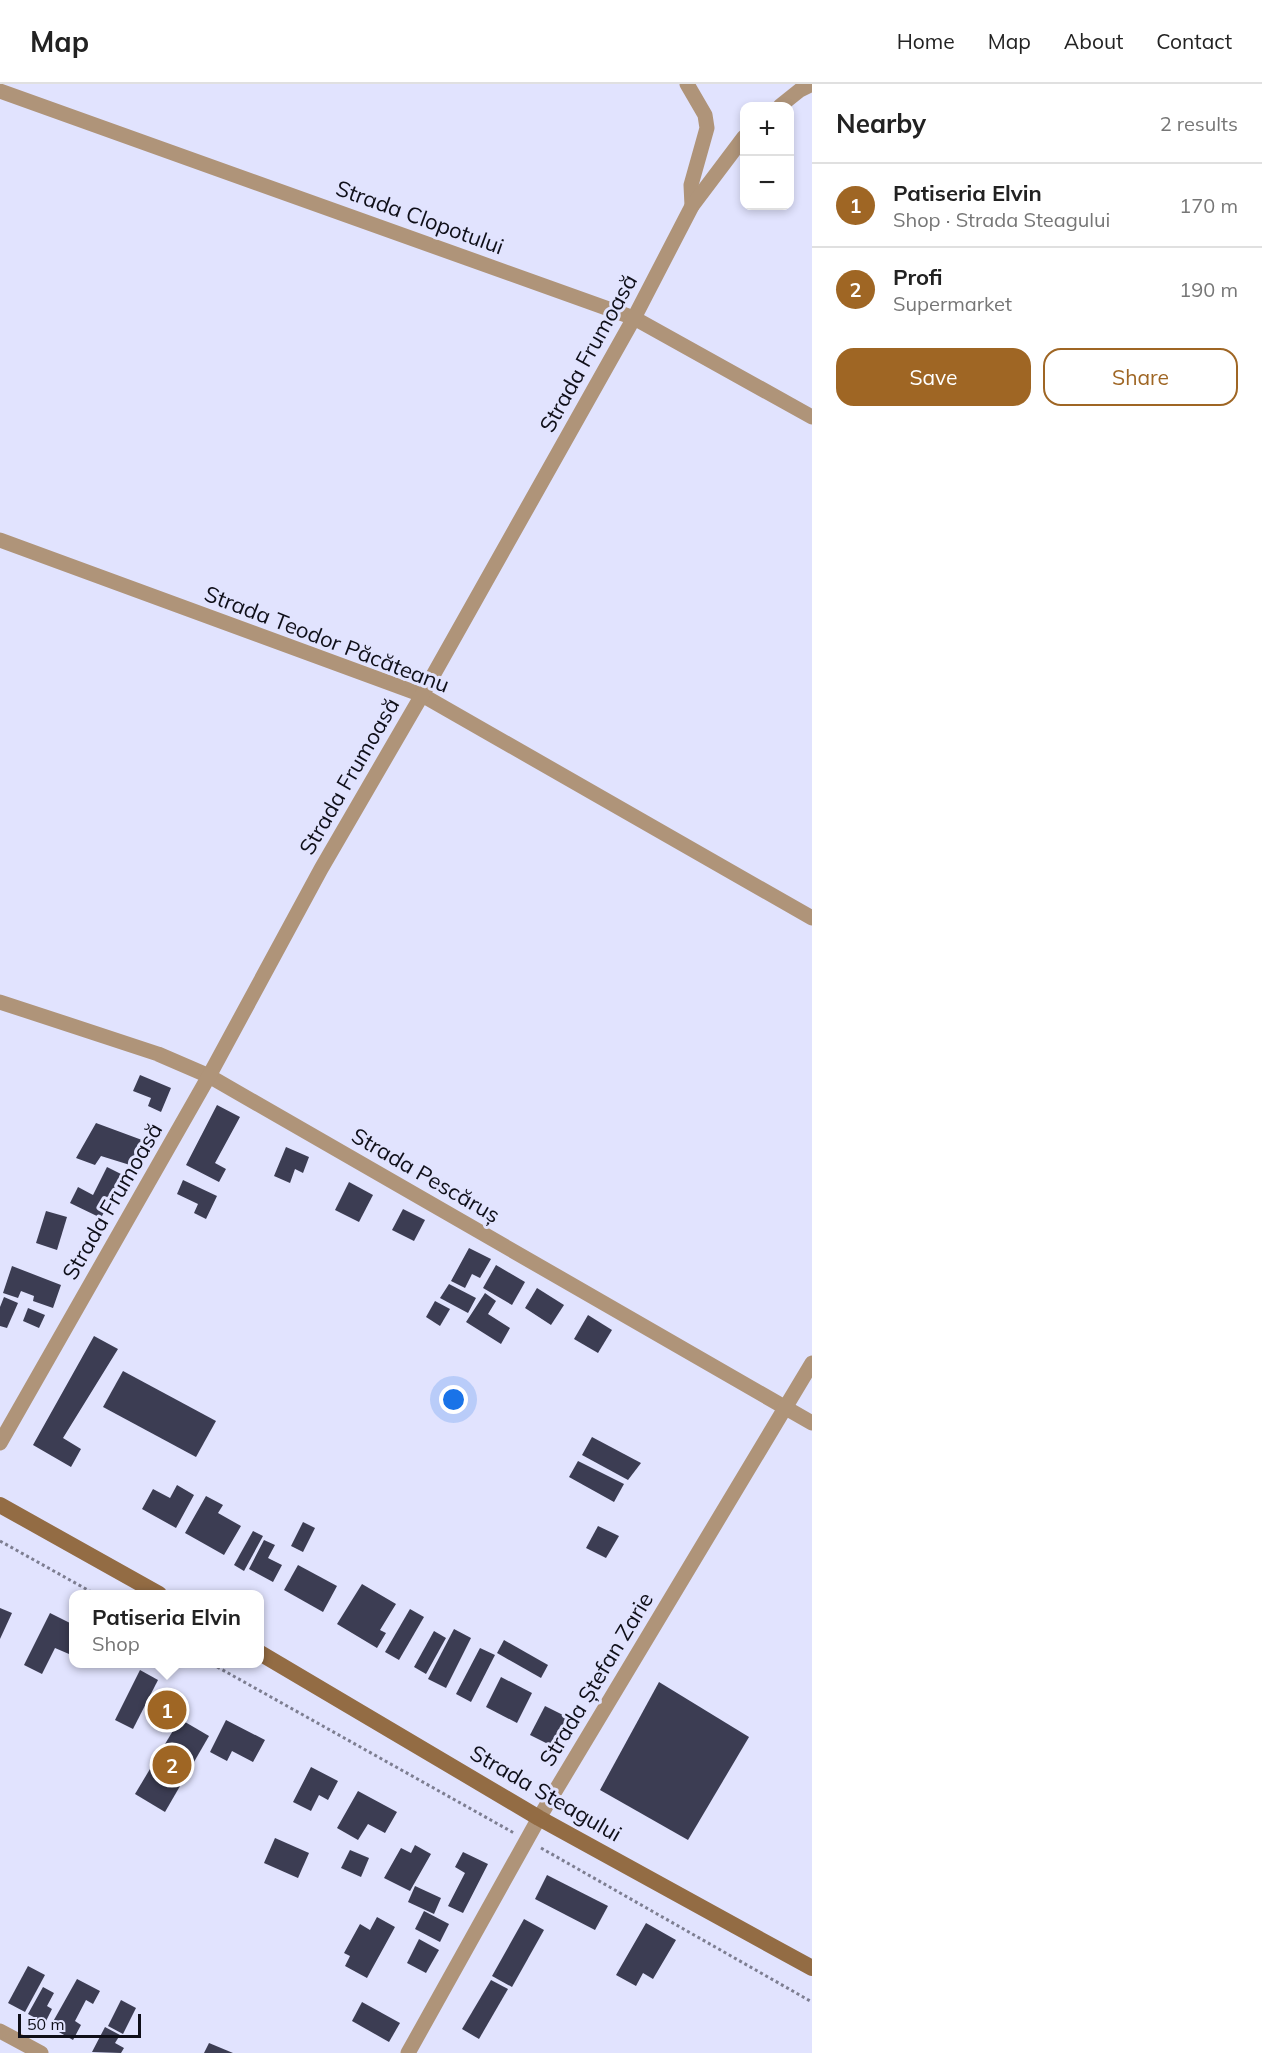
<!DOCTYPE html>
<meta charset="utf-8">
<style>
:root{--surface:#fff;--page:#f6f6f6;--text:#222;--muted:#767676;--line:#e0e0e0;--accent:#9f6624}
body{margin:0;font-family:Mulish,sans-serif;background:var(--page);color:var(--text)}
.controls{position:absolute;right:18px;top:18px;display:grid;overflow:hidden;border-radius:12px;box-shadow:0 3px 9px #0003}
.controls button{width:54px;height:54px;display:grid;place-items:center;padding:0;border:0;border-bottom:2px solid var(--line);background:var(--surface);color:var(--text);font:30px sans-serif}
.scale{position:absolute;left:18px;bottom:15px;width:123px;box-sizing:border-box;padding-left:6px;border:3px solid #0f0f19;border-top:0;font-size:16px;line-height:21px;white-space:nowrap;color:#0f0f19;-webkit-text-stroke:4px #e1e3fe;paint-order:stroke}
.you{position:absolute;left:454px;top:1316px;width:21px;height:21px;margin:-15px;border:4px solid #fff;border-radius:50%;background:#1a73e8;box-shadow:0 0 0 9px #1a73e833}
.badge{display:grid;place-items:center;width:39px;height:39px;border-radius:50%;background:var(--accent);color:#fff;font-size:20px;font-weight:700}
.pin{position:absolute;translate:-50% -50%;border:3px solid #fff;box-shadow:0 2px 6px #0006}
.popup{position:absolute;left:69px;top:1506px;width:195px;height:78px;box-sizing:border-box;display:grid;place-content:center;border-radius:12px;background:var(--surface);filter:drop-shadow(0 2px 4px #0005);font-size:20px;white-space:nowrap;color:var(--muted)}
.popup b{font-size:22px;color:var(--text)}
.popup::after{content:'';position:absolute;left:50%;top:100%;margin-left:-12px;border:12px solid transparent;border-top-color:var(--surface)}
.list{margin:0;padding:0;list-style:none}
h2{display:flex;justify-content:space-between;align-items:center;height:78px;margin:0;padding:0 24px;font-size:26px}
h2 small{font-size:20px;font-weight:400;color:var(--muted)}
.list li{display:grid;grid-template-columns:39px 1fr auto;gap:18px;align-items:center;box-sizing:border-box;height:84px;padding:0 24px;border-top:2px solid var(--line)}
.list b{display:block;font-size:22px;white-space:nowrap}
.list p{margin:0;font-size:20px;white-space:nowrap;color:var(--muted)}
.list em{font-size:20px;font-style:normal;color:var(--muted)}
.actions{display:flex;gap:12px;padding:18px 24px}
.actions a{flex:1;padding:14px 0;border:2px solid var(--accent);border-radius:18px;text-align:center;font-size:21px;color:var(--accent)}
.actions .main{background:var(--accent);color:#fff}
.map{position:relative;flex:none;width:812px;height:1969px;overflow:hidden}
header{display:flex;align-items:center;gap:36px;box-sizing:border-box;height:84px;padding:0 30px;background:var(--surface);border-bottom:2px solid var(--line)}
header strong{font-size:28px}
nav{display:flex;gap:33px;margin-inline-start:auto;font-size:21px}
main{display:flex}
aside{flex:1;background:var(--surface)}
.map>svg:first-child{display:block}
.building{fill:#3c3d53}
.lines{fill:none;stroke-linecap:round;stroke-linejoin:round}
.path{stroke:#7d7e91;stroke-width:3;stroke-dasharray:3 3;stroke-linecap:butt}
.minor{stroke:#af9479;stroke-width:15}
.secondary{stroke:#936c44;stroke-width:16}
.labels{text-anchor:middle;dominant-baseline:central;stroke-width:6;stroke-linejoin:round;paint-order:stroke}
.street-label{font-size:22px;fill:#0f0f19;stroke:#e1e3fe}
</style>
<header>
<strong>Map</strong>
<nav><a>Home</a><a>Map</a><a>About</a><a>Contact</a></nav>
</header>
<main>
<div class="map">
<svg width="812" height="1969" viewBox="0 0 812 1969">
<rect width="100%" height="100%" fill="#e1e3fe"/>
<g class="building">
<polygon points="140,991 171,1004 161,1028 148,1022 151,1014 133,1007"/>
<polygon points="217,1021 240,1033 215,1079 226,1085 219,1098 186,1081"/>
<polygon points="96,1039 142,1056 130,1081 101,1072 95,1081 76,1074"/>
<polygon points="286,1063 309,1073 303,1089 295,1085 290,1099 274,1092"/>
<polygon points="107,1083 123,1091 101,1134 70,1119 78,1103 93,1111"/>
<polygon points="183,1096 217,1112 206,1135 194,1129 198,1120 177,1110"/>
<polygon points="349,1098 373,1111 359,1138 335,1126"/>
<polygon points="403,1125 425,1136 414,1157 392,1146"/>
<polygon points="46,1127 67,1133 57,1166 36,1159"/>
<polygon points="469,1164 491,1175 480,1194 472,1190 465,1204 451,1197"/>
<polygon points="496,1181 525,1198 512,1221 483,1204"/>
<polygon points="12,1182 61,1201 53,1224 33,1217 34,1212 21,1207 18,1214 3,1209"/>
<polygon points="449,1200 476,1214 468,1229 440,1214"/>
<polygon points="537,1204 564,1221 551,1241 525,1224"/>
<polygon points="485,1209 496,1217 488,1230 510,1244 501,1260 466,1238"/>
<polygon points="4,1213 18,1219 7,1244 0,1242 0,1223"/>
<polygon points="435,1217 450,1225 440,1242 426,1233"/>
<polygon points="28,1224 45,1231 39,1244 23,1237"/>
<polygon points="588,1231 612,1246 598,1269 574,1255"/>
<polygon points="94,1252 118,1265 63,1354 81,1365 71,1383 33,1361"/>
<polygon points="123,1287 216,1337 196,1373 103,1323"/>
<polygon points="592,1353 641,1379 628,1396 582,1371"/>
<polygon points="578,1377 624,1400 614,1418 569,1393"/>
<polygon points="177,1401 194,1411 176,1444 142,1425 153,1405 170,1414"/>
<polygon points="206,1412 223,1421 218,1429 241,1442 224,1471 185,1449"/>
<polygon points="303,1438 315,1444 303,1468 291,1462"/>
<polygon points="598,1442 619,1452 606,1474 586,1464"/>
<polygon points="253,1447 263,1452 244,1487 234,1481"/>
<polygon points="264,1456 275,1461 268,1474 282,1481 273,1498 249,1485"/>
<polygon points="298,1481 337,1502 323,1528 284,1506"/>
<polygon points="362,1500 396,1520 380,1546 386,1549 377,1564 337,1540"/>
<polygon points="0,1524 12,1529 0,1555"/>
<polygon points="410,1525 424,1533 399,1576 385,1568"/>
<polygon points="50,1529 74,1541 74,1559 69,1570 55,1564 42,1590 24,1581"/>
<polygon points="454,1545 471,1554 446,1604 428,1595"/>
<polygon points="434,1547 446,1554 426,1590 414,1583"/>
<polygon points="504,1556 548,1581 541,1594 497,1569"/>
<polygon points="480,1564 495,1571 471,1618 456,1610"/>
<polygon points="140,1586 158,1596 133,1645 115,1636"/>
<polygon points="501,1593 532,1609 517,1639 486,1623"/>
<polygon points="659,1598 749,1653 688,1756 600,1706"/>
<polygon points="166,1617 176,1623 169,1636 158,1630"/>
<polygon points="545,1622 567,1633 552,1662 530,1651"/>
<polygon points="180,1635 209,1652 165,1728 135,1710"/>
<polygon points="226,1636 265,1656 253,1678 232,1667 227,1677 210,1668"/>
<polygon points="311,1683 338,1697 328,1716 319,1711 311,1727 293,1718"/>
<polygon points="358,1707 397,1728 385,1749 368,1740 358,1756 337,1744"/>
<polygon points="275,1754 309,1769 298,1794 264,1779"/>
<polygon points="415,1761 431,1770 410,1807 384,1794 401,1764 411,1769"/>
<polygon points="350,1766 369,1774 361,1793 341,1784"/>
<polygon points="463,1768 488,1780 463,1829 448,1822 465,1789 455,1783"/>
<polygon points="547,1791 608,1822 595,1846 535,1815"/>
<polygon points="415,1802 441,1814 434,1830 408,1818"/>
<polygon points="424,1827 449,1840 440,1858 415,1845"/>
<polygon points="377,1833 395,1843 367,1894 345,1882 350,1872 344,1869 360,1840 370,1846"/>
<polygon points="524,1835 544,1846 512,1903 492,1892"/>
<polygon points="646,1839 676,1856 653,1895 643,1889 636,1902 616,1891"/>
<polygon points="419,1855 439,1866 426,1889 407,1879"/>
<polygon points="28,1882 45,1891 25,1928 8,1919"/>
<polygon points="77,1895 100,1907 93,1920 86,1916 75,1937 81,1941 73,1956 50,1943"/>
<polygon points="491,1896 508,1905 479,1955 462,1945"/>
<polygon points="43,1903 54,1909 47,1922 52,1925 45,1939 28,1930"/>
<polygon points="121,1916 136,1924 123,1950 108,1942"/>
<polygon points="362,1918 400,1939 389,1958 352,1937"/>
<polygon points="105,1943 120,1951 115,1959 124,1964 121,1969 92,1968"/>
<polygon points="209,1959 233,1969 204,1969"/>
</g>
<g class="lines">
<g class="path">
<polyline points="0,1457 95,1510"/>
<polyline points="212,1580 514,1749"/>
<polyline points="541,1764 812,1918"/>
</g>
<g class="minor">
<polyline points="687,0 705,31 707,44 691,101 692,122"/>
<polyline points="0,7 634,234 812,333"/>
<polyline points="780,22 800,6 812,0"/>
<polyline points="0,456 422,611 812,834"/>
<polyline points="0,918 158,970 209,992 812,1339"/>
<polyline points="0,1359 209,992 321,785 422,611 634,234 692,122 744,53"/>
<polyline points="0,1947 41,1969"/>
<polyline points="408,1969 539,1734 812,1279"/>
</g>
<g class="secondary">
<polyline points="0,1421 159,1510"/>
<polyline points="260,1569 539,1734 812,1884"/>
</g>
</g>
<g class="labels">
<g class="street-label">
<text transform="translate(420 133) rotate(20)">Strada Clopotului</text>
<text transform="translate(588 269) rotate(-61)">Strada Frumoasă</text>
<text transform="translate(327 555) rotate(21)">Strada Teodor Păcăteanu</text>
<text transform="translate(349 692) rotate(-60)">Strada Frumoasă</text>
<text transform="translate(426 1091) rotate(30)">Strada Pescăruș</text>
<text transform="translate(112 1117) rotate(-60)">Strada Frumoasă</text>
<text transform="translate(596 1595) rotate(-59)">Strada Ștefan Zarie</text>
<text transform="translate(546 1709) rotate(30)">Strada Steagului</text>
</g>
</g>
</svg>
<div class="controls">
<button>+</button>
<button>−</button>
</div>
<div class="scale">50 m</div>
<div class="you"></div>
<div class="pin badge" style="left:167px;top:1626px">1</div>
<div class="popup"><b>Patiseria Elvin</b>Shop</div>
<div class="pin badge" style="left:172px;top:1681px">2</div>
</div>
<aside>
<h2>Nearby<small>2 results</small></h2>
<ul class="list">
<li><span class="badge">1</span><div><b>Patiseria Elvin</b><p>Shop · Strada Steagului</p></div><em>170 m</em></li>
<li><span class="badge">2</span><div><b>Profi</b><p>Supermarket</p></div><em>190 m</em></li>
</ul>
<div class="actions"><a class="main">Save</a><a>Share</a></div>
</aside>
</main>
